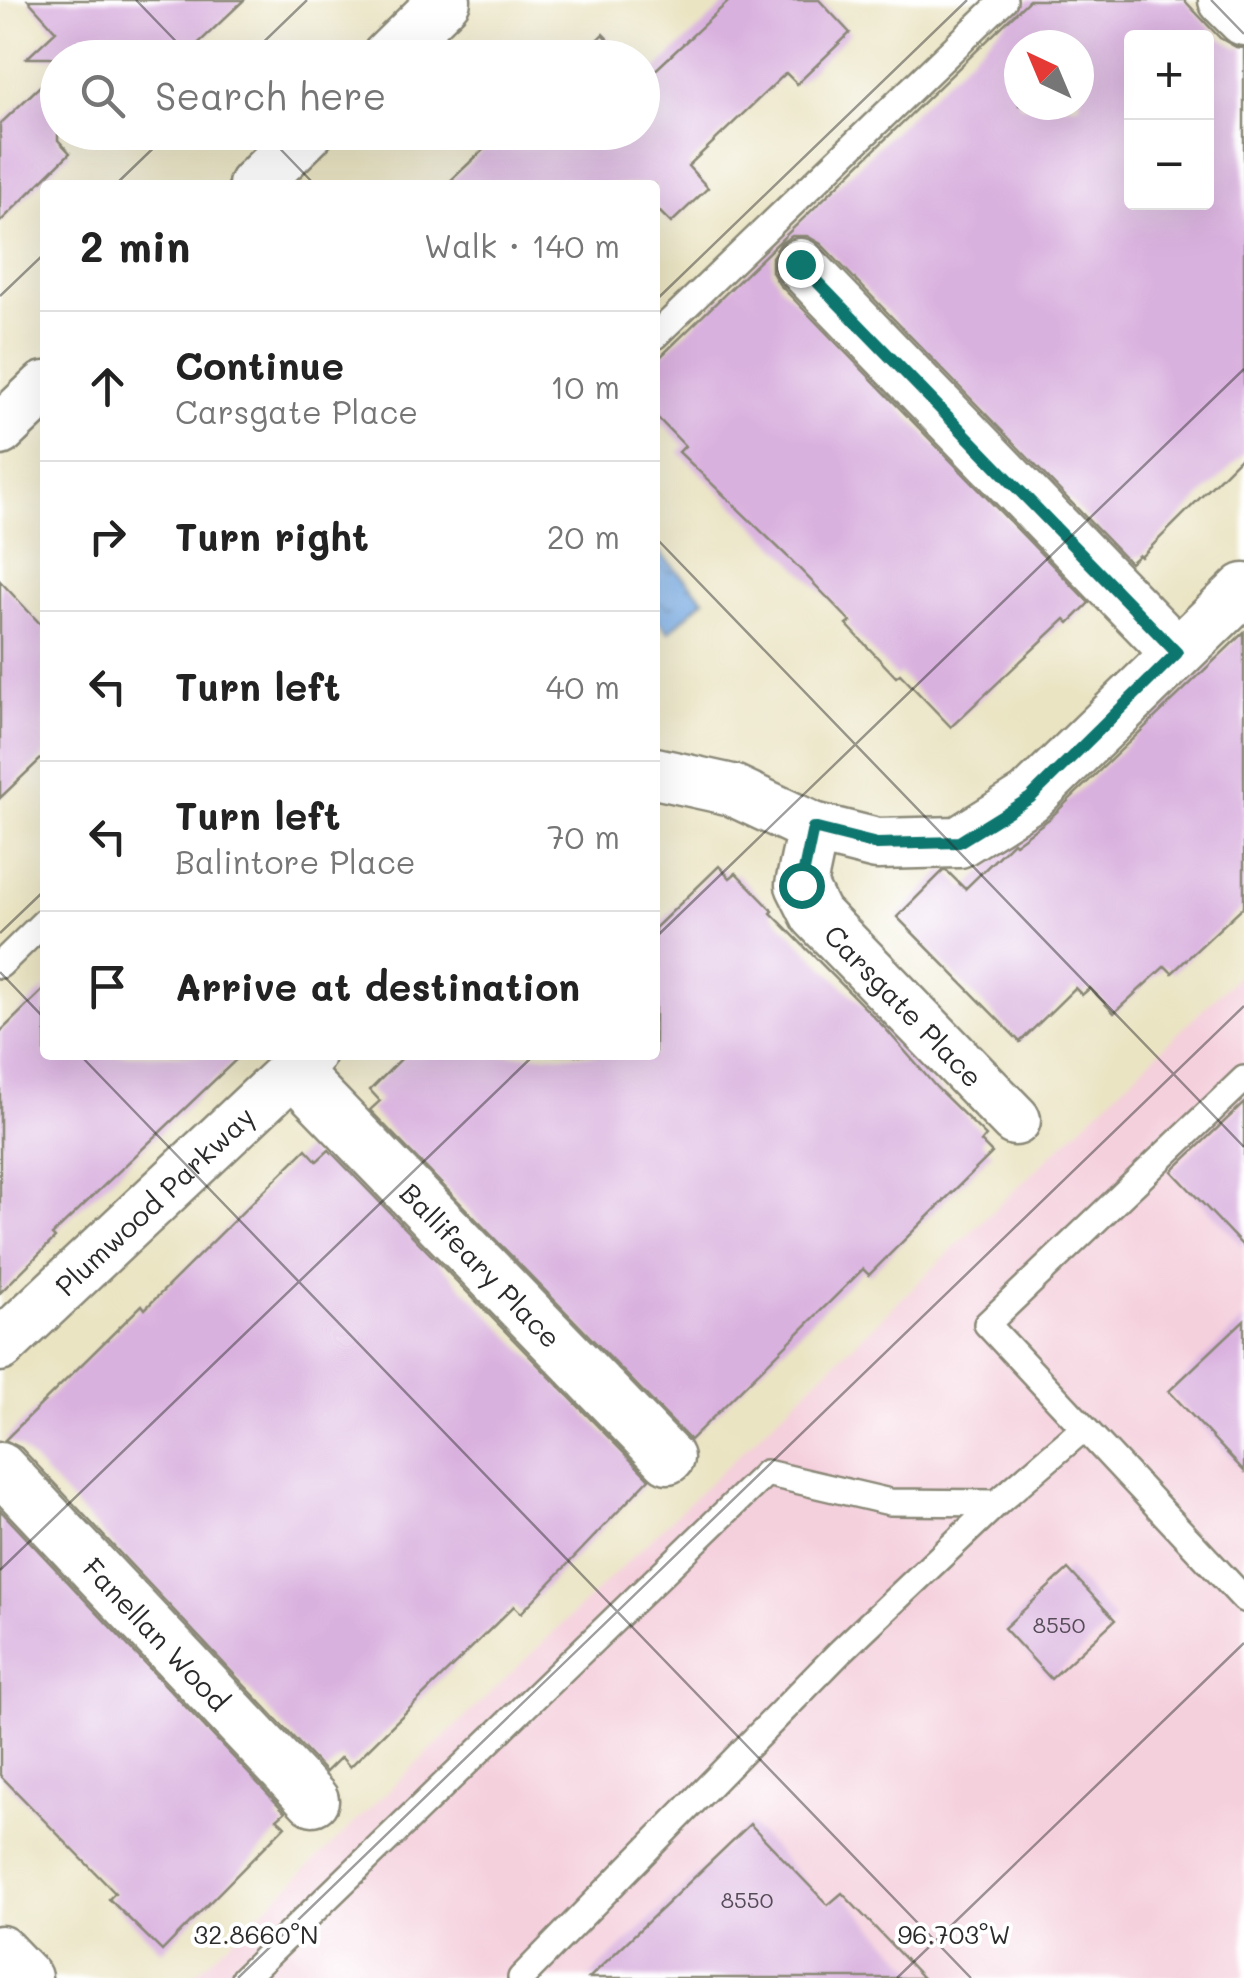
<!DOCTYPE html>
<meta charset="utf-8">
<style>
:root{--surface:#fff;--page:#f6f6f6;--text:#222;--muted:#767676;--line:#e0e0e0}
body{margin:0;font-family:Mali,sans-serif;background:var(--page);color:var(--text)}
.controls{position:absolute;right:30px;top:30px;display:grid;overflow:hidden;border-radius:10px;box-shadow:0 10px 40px #0002}
.controls button{width:90px;height:90px;display:grid;place-items:center;padding:0;border:0;border-bottom:2px solid var(--line);background:var(--surface);color:var(--text);font:50px sans-serif}
.compass{position:absolute;left:1004px;top:30px;width:90px;height:90px;border-radius:50%;background:var(--surface);box-shadow:0 10px 40px #0002;rotate:316deg}
.stop{position:absolute;width:30px;height:30px;margin:-22px;border:8px solid #0f766e;border-radius:50%;background:#fff}
.stop.end{background:#0f766e;border-color:#fff;box-shadow:0 2px 10px #0008}
.list{margin:0;padding:0;list-style:none}
h2{display:flex;justify-content:space-between;align-items:center;height:130px;margin:0;padding:0 40px;font-size:42px}
h2 small{font-size:32px;font-weight:400;color:var(--muted)}
.list li{display:grid;grid-template-columns:65px 1fr auto;gap:30px;align-items:center;box-sizing:border-box;height:150px;padding:0 40px;border-top:2px solid var(--line)}
.list b{display:block;font-size:38px;white-space:nowrap}
.list p{margin:0;font-size:32px;white-space:nowrap;color:var(--muted)}
.list em{font-size:32px;font-style:normal;color:var(--muted)}
.icon{flex:none;width:55px;height:55px;fill:none;stroke:currentColor;stroke-width:2;stroke-linecap:round;stroke-linejoin:round}
.map{position:relative;flex:none;width:1244px;height:1978px;overflow:hidden}
.search{position:absolute;background:var(--surface);box-shadow:0 10px 40px #0002;left:40px;top:40px;width:620px;height:110px;display:flex;align-items:center;gap:25px;box-sizing:border-box;padding:0 35px;border-radius:55px;color:var(--muted);font-size:38px}
.panel{position:absolute;background:var(--surface);box-shadow:0 10px 40px #0002;left:40px;top:180px;width:620px;height:880px;border-radius:10px}
.map>svg:first-child{display:block}
.built{fill:#f4cfdc}
.water{fill:url(#water-ripples);stroke:#516c88;stroke-width:2.5}
.building{fill:#d9b1de;fill-rule:evenodd}
.lines{fill:none;stroke-linecap:round;stroke-linejoin:round}
.service-casing{stroke:#8a8877;stroke-width:30}
.minor-casing{stroke:#8a8877;stroke-width:55}
.service{stroke:#fff;stroke-width:25}
.minor{stroke:#fff;stroke-width:50}
.route{stroke:#0f766e;stroke-width:12}
.ticks{fill:none;stroke:#2b2b2b;stroke-width:2.5;stroke-opacity:0.45}
.labels{text-anchor:middle;dominant-baseline:central;stroke-width:8;stroke-linejoin:round;paint-order:stroke}
.number-label{font-size:22px;fill:#564c58}
.street-label{font-size:28px;fill:#2b2b2b;stroke:#fff}
.ticks-label{font-size:25px;text-anchor:middle;fill:#2b2b2b;stroke:#fff;stroke-width:8;stroke-linejoin:round;paint-order:stroke}
</style>
<div class="map">
<svg width="1244" height="1978" viewBox="0 0 1244 1978">
<defs>
<pattern id="water-ripples" width="26" height="14" patternUnits="userSpaceOnUse" patternTransform="scale(2.5)"><rect width="26" height="14" fill="#77ace5"/><path d="M2 4q2-2 4 0t4 0M15 11q2-2 4 0t4 0" fill="none" stroke="#628cba"/></pattern>
</defs>
<rect width="100%" height="100%" fill="#fff"/>
<filter id="ink" filterUnits="userSpaceOnUse"><feTurbulence type="fractalNoise" baseFrequency=".01" numOctaves="2"/><feDisplacementMap in="SourceGraphic" scale="20" xChannelSelector="R" yChannelSelector="G"/><feConvolveMatrix kernelMatrix="1 2 1 2 8 2 1 2 1" color-interpolation-filters="sRGB"/></filter>
<filter id="wash" filterUnits="userSpaceOnUse"><feTurbulence type="fractalNoise" baseFrequency=".0048" numOctaves="4" result="noise"/><feDisplacementMap in="SourceGraphic" scale="40" xChannelSelector="R" yChannelSelector="G"/><feGaussianBlur stdDeviation="2.25" result="paint"/><feColorMatrix in="noise" values="0 0 0 0 0 0 0 0 0 0 0 0 0 0 0 0 0 1.4 0 .05"/><feComposite in="paint" operator="in"/></filter>
<g filter="url(#wash)">
<rect width="100%" height="100%" fill="#eae4c3"/>
<polygon class="built" points="1244,970 1244,1978 191,1978 310,1866"/>
<polygon class="water" points="655,548 704,599 669,632 655,617"/>
<g id="blocks">
<g class="building">
<polygon points="28,0 244,0 183,58 27,58 56,31"/>
<polygon points="730,0 819,0 850,33 797,84 786,73 688,166 708,188 671,223 655,207 655,185 446,185 502,132 642,132 642,75 646,79"/>
<path d="M1029,0h155l36,38 16,9 8,1v406l-103,103 -2,-2 -9,8 -309,-319 -14,-8h-15l-11,7 -9,14v15l7,12 310,319 -20,20 -4,-4 -114,108 -51,-53 -4,3 -49,-52 4,-3 -63,-65 -109,-105 6,-6 -30,-31v-53zM1132,38h74v164h-74zM1019,45h60v60h-60z"/>
<polygon points="603,34 626,58 578,58"/>
<polygon points="58,69 58,140 70,153 0,222 0,124"/>
<polygon points="0,581 45,629 45,755 0,798"/>
<polygon points="1244,632 1244,906 1172,973 1165,966 1114,1013 1090,988 1082,995 1075,988 1020,1042 897,917 943,871 947,871 965,889 1013,842 1015,844 1049,819"/>
<polygon points="719,866 730,878 736,873 773,911 771,913 884,1027 936,1087 986,1136 981,1142 992,1153 869,1275 863,1269 690,1440 370,1110 380,1101 370,1090 405,1055 655,1055 655,928"/>
<polygon points="45,988 45,1055 241,1055 52,1235 55,1238 0,1293 0,1032"/>
<polygon points="1244,1103 1244,1247 1172,1171"/>
<polygon points="306,1149 317,1161 329,1150 649,1479 521,1613 514,1606 350,1767 341,1757 326,1772 21,1448 5,1440 142,1305 145,1309"/>
<polygon points="1244,1320 1244,1471 1169,1391"/>
<polygon points="0,1510 285,1812 277,1819 285,1826 162,1951 109,1899 115,1893 0,1775"/>
<polygon points="1068,1569 1115,1620 1051,1679 1004,1628"/>
<polygon points="750,1824 828,1905 842,1893 923,1978 589,1978"/>
</g>
</g>
</g>
<g filter="url(#ink)">
<use href="#blocks" fill-opacity="0" stroke="#8a8877" stroke-width="2.5"/>
<g class="lines">
<g class="service-casing">
<g id="service">
<polyline points="655,336 1004,0"/>
<polyline points="0,965 45,921"/>
<polyline points="1244,1079 987,1324 1244,1599"/>
<polyline points="244,1978 766,1473 890,1502 997,1503 1084,1428"/>
<polyline points="521,1978 840,1652 997,1503"/>
</g>
</g>
<g class="minor-casing">
<g id="minor">
<polyline points="1224,0 1244,20"/>
<polyline points="386,58 445,0"/>
<polyline points="254,185 308,132"/>
<polyline points="800,264 1177,653"/>
<polyline points="0,430 45,387"/>
<polyline points="655,773 732,790 813,828 877,844 959,842 1029,798 1244,589"/>
<path id="s1" d="M813,828l-12,57 15,30 199,205"/>
<path id="s2" d="M293,1071l375,387"/>
<path id="s3" d="M0,1346l309,-291"/>
<path id="s4" d="M0,1468l313,332"/>
<polyline points="0,1951 26,1978"/>
</g>
</g>
<use href="#service" class="service"/>
<use href="#minor" class="minor"/>
</g>
</g>
<g class="lines" filter="url(#ink)">
<polyline class="route" points="800,264 1177,653 1030,798 959,842 877,844 813,828 801,885"/>
</g>
<path class="ticks" d="M136,0l56,58M1211,0l33,34M247,58l60,-58M264,132l51,53M115,185l55,-53M0,296l45,-43M655,301l312,-301M655,537l589,610M0,933l45,-43M655,938l589,-569M0,972l45,47M80,1055l891,923M0,1570l534,-515M238,1978l1006,-972M897,1978l347,-335"/>
<g class="labels">
<g class="number-label">
<text x="1059" y="1624">8550</text>
<text x="747" y="1899">8550</text>
</g>
<g class="street-label">
<text stroke="none"><textPath href="#s1" startOffset="218">Carsgate Place</textPath></text>
<text stroke="none"><textPath href="#s3" startOffset="212">Plumwood Parkway</textPath></text>
<text stroke="none"><textPath href="#s2" startOffset="270">Ballifeary Place</textPath></text>
<text stroke="none"><textPath href="#s4" startOffset="228">Fanellan Wood</textPath></text>
</g>
</g>
<g class="ticks-label">
<text x="954" y="1944">96.703°W</text>
<text x="256" y="1944">32.8660°N</text>
</g>
</svg>
<div class="controls">
<button>+</button>
<button>−</button>
</div>
<svg class="compass" viewBox="-18 -18 36 36"><path d="M0-13l5 13h-10z" fill="#e53935"/><path d="M0 13l5-13h-10z" fill="#767676"/></svg>
<div class="stop" style="left:801px;top:885px"></div>
<div class="stop end" style="left:800px;top:264px"></div>
<div class="search"><svg class="icon" aria-label="search" viewBox="0 0 24 24"><circle cx="10" cy="10" r="6"/><path d="M15 15l6 6"/></svg>Search here</div>
<section class="panel">
<h2>2 min<small>Walk · 140 m</small></h2>
<ul class="list">
<li><svg class="icon" aria-label="ahead" viewBox="0 0 24 24"><path d="M12 20V5M6 11l6-6 6 6"/></svg><div><b>Continue</b><p>Carsgate Place</p></div><em>10 m</em></li>
<li><svg class="icon" aria-label="right" viewBox="0 0 24 24"><path d="M7 20v-9h11M14 6l5 5-5 5"/></svg><div><b>Turn right</b></div><em>20 m</em></li>
<li><svg class="icon" aria-label="left" viewBox="0 0 24 24"><path d="M17 20v-9H6M10 6l-5 5 5 5"/></svg><div><b>Turn left</b></div><em>40 m</em></li>
<li><svg class="icon" aria-label="left" viewBox="0 0 24 24"><path d="M17 20v-9H6M10 6l-5 5 5 5"/></svg><div><b>Turn left</b><p>Balintore Place</p></div><em>70 m</em></li>
<li><svg class="icon" aria-label="arrive" viewBox="0 0 24 24"><path d="M6 21V4h12l-3 4 3 4H6"/></svg><div><b>Arrive at destination</b></div></li>
</ul>
</section>
</div>
